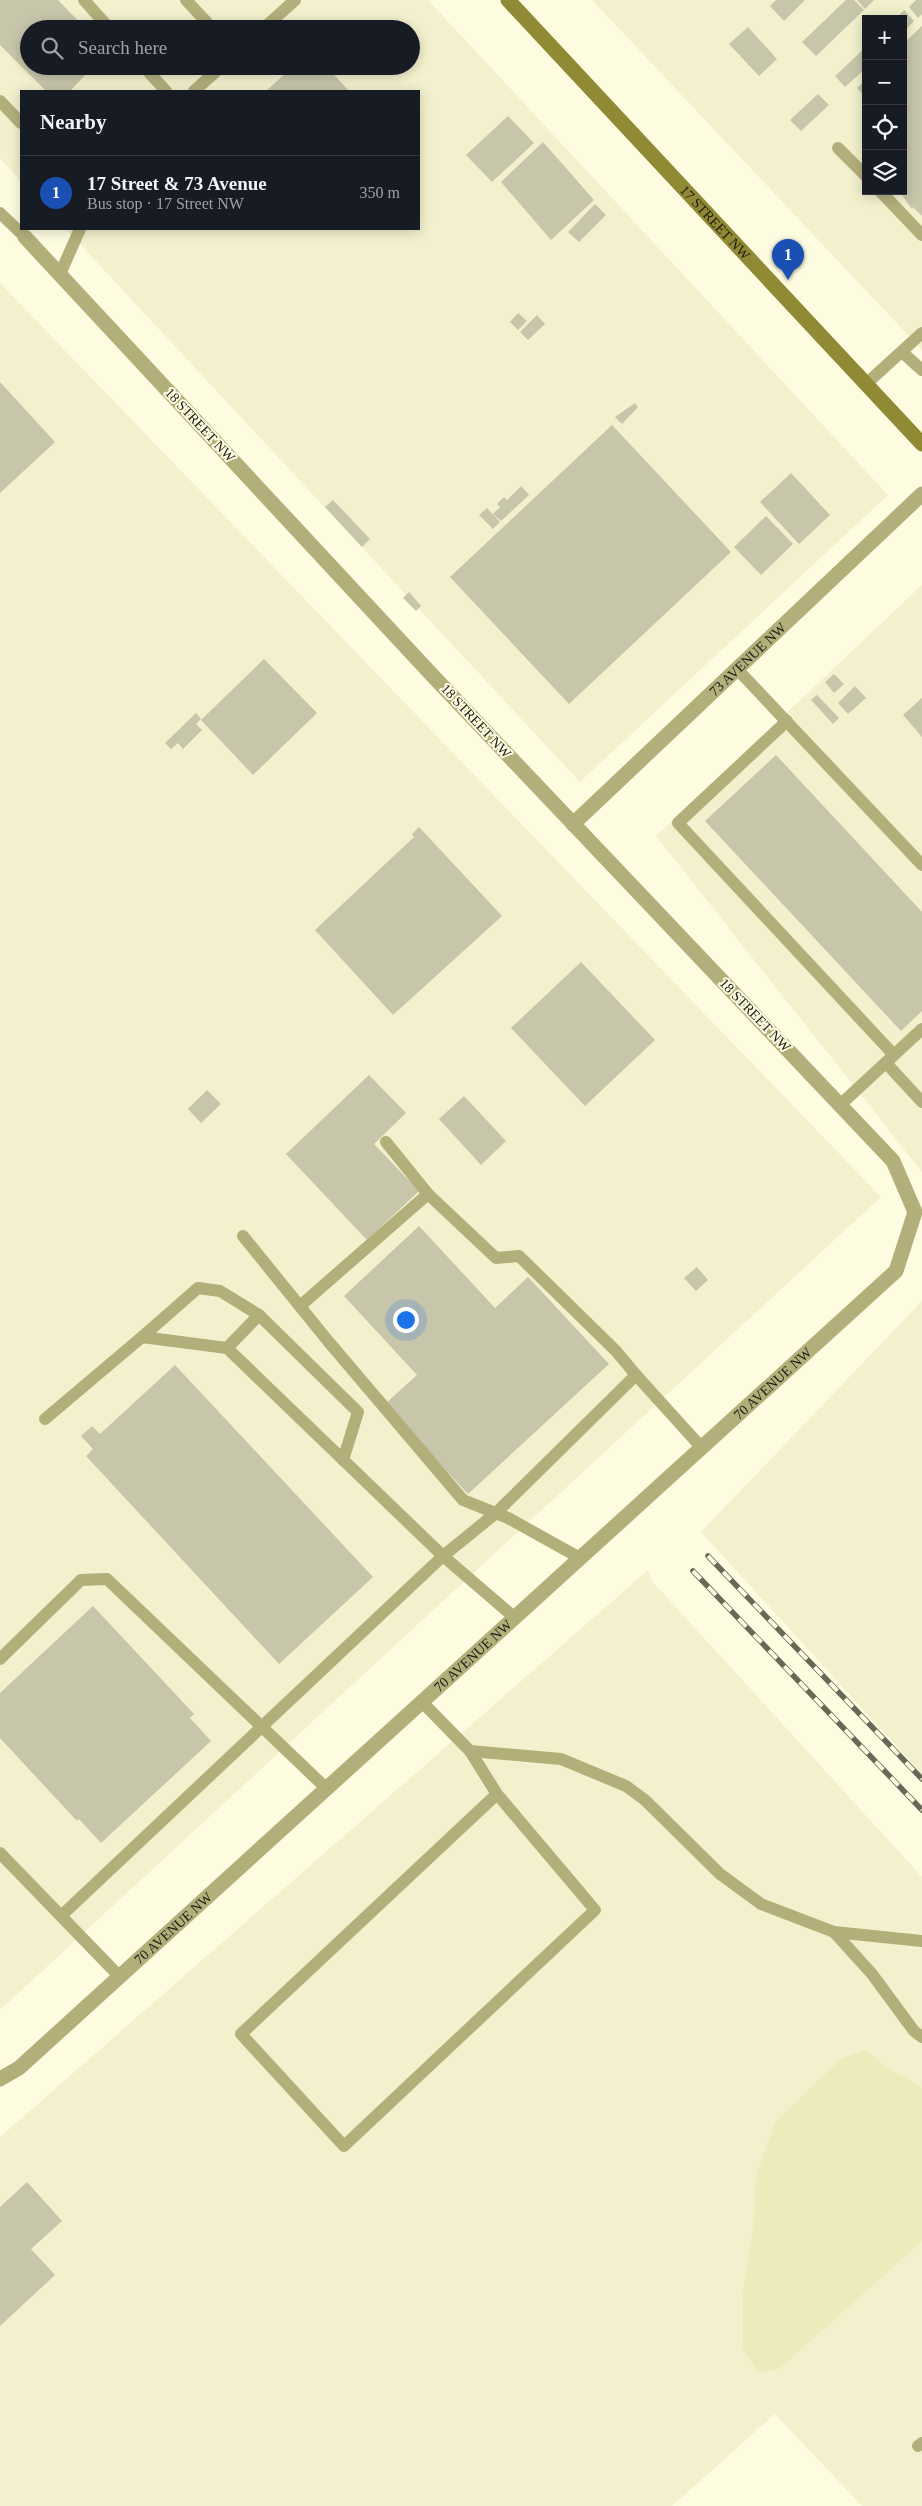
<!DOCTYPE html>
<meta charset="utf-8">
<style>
:root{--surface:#171b24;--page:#242831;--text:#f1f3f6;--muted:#9ea1a6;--line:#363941;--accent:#8c9099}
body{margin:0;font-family:"Times New Roman",serif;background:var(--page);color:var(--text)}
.controls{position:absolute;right:15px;top:15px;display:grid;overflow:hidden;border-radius:0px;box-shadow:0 2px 12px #0003}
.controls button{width:45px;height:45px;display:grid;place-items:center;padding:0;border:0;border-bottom:1px solid var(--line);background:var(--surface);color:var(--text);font:25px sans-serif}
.you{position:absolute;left:405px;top:1319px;width:18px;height:18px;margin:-12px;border:4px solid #fff;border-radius:50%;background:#1a73e8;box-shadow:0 0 0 8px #1a73e833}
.badge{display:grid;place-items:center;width:32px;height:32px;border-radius:50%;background:var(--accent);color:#fff;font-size:16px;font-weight:700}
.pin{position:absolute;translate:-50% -41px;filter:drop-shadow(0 1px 2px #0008)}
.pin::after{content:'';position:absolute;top:26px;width:18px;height:15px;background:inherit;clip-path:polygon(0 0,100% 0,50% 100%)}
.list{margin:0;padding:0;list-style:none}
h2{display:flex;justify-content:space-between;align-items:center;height:65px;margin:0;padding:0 20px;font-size:21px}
h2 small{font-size:16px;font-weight:400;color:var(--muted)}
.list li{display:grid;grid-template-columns:32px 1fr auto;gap:15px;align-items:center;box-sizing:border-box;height:75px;padding:0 20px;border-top:1px solid var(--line)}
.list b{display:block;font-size:19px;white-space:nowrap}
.list p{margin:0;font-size:16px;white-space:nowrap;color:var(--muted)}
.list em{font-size:16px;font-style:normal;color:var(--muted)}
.icon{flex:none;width:28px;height:28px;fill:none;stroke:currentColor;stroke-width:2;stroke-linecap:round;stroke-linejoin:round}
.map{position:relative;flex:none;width:922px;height:2506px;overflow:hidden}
.search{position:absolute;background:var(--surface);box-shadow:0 2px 12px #0003;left:20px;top:20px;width:400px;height:55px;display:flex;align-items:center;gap:12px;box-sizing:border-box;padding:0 18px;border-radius:28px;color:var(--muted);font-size:19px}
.panel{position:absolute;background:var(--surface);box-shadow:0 2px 12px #0003;left:20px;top:90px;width:400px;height:140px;border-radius:0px}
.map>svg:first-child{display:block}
.built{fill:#f3f0cd;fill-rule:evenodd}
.green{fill:#edeabc}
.building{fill:#c7c5aa}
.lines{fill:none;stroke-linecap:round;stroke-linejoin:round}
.lane{stroke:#b3af7b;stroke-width:12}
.street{stroke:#b3af7b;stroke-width:15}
.secondary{stroke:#918a34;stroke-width:15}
.rail-casing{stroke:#696757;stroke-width:5.5}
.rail{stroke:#fefce0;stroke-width:4;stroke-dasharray:11;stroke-linecap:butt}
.labels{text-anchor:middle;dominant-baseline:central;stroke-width:4;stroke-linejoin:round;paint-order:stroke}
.street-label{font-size:14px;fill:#1b1a10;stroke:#fefce0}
</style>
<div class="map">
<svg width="922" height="2506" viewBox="0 0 922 2506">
<rect width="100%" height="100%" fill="#fefce0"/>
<g class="built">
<path d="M0,0h428l460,495 -308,287 -514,-553h353v-138h-398v90l-21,-23zM29,29h382v37h-382z"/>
<path d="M592,0h330v350zM866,19h37v172h-37z"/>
<polygon points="0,283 881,1197 0,2010"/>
<polygon points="922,585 922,1172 656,836"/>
<polygon points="922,1301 922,1774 701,1532"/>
<polygon points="648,1570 652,1581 922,1877 922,2506 862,2506 775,2414 672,2506 0,2506 0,2137"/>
</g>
<polygon class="green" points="864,2050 887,2067 922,2088 922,2241 779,2369 758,2372 743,2350 743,2294 753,2229 756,2177 775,2122 841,2059"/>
<g class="building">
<polygon points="0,0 58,0 86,29 29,29 29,66 94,66 70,91 46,91 0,45"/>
<polygon points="776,0 805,0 784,21 770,6"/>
<polygon points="846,0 854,0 864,10 816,56 802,42"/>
<polygon points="857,0 874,0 865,9"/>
<polygon points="916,0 922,0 922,14 918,18 909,7"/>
<polygon points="904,10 914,21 903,32 903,19 895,19"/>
<polygon points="922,26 922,216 913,207 912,209 899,191 903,191 903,44"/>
<polygon points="748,27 777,59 759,76 729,44"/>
<polygon points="866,47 866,68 845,87 835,76"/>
<polygon points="294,66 326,66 349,91 266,91"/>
<polygon points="866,80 866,98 857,88"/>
<polygon points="818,94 829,105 801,131 790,120"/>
<polygon points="508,116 534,143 492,182 466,155"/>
<polygon points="543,142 594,200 551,240 501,182"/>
<polygon points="595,204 606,215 579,242 568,232"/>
<polygon points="518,313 527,321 518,330 510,322"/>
<polygon points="537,315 545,324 528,340 520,332"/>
<polygon points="0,382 55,442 0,493"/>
<polygon points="635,403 638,407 622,424 615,417"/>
<polygon points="612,425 731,552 569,704 450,577"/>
<polygon points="791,473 830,515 799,544 760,502"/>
<polygon points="521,486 529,495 501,521 493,514 500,507 497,504 504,497 507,500"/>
<polygon points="333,500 370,539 362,547 325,507"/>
<polygon points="487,508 500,522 493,529 479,515"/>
<polygon points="766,516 793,544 761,575 734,547"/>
<polygon points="409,592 421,606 416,611 403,598"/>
<polygon points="264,659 317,713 253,775 201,720"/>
<polygon points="834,674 844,684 834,693 825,682"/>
<polygon points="855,686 866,698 848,714 838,703"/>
<polygon points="817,695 839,718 833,724 811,700"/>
<polygon points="922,698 922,737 903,715"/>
<polygon points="196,713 201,719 196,724 202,730 183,749 178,743 171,749 165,743"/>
<polygon points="776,755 922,912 922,1011 901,1031 705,821"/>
<polygon points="419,827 502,916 393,1015 315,930 414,837 412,834"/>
<polygon points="581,962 655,1040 585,1106 511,1028"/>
<polygon points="369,1075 406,1113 374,1144 419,1191 367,1240 286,1154"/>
<polygon points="207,1090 221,1104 201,1123 188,1109"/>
<polygon points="464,1096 506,1141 481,1165 439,1119"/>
<polygon points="419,1226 495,1308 528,1277 609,1364 468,1494 385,1404 417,1375 344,1296"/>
<polygon points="697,1267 708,1280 696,1291 684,1278"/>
<polygon points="175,1365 373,1577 279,1664 86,1456 93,1449 81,1436 92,1426 100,1434"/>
<polygon points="93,1606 194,1714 190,1718 211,1741 101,1843 79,1819 77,1821 0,1738 0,1693"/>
<polygon points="27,2182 62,2221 31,2249 55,2275 0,2326 0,2207"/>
</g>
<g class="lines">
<g class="lane">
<polyline points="84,0 110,29"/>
<polyline points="186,0 213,29"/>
<polyline points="263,29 295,0"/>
<polyline points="143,66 166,91"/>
<polyline points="194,91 222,66"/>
<polyline points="0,101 21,123"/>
<polyline points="838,148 866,176"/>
<polyline points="880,191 922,235"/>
<polyline points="0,213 25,237"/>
<polyline points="60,274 80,229"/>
<polyline points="902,352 922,370"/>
<polyline points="866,384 922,333"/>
<polyline points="737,669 922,865"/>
<polyline points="787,721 678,823 894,1055"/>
<polyline points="886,1063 922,1102"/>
<polyline points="840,1105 922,1029"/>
<polyline points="386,1142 428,1194"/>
<polyline points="243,1236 328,1341 463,1500 508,1518 580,1558"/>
<polyline points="300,1306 428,1194 496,1258 519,1256 616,1351 636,1375"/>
<polyline points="259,1315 358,1412 343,1460"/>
<polyline points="142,1337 198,1288 220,1291 259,1315 227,1348"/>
<polyline points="45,1419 142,1337 227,1348 443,1556 496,1513 636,1375 702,1448"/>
<polyline points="0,1659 81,1580 107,1579 327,1789"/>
<polyline points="422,1702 470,1751 561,1759 626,1786 645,1800 720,1874 761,1904 834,1932 922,1941"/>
<polyline points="470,1751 497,1794 595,1910 344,2146 241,2034 497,1794"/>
<polyline points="0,1853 120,1977"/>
<polyline points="61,1916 443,1556 515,1618"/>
<polyline points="834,1932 872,1974 914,2031 922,2037"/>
<polyline points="918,2446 922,2443"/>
</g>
<g class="street">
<path id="s1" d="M573,824l349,-330"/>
<path id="s2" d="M0,2079l19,-11 877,-797 19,-59 -22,-51 -461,-486 -407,-438"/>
</g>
<path class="secondary" id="s3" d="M508,0l414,444"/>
<g class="rail-casing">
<g id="rail">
<polyline points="708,1556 922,1779"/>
<polyline points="693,1571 922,1810"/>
</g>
</g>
<use href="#rail" class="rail"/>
</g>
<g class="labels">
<g class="street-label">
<text stroke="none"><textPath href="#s3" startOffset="304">17 STREET NW</textPath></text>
<text transform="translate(200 425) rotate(47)">18 STREET NW</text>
<text stroke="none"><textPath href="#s1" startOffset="240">73 AVENUE NW</textPath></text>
<text transform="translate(476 721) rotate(47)">18 STREET NW</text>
<text transform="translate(755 1015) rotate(46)">18 STREET NW</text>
<text stroke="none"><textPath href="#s2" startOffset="1040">70 AVENUE NW</textPath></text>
<text stroke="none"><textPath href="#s2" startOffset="635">70 AVENUE NW</textPath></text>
<text stroke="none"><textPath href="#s2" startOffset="230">70 AVENUE NW</textPath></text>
</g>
</g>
</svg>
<div class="controls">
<button>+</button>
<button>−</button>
<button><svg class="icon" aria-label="locate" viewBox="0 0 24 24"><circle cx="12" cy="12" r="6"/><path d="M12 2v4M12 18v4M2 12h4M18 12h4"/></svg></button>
<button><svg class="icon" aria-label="layers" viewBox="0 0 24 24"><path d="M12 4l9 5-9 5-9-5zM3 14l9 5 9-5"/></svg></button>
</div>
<div class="you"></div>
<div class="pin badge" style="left:788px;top:280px;background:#1a4fb4">1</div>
<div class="search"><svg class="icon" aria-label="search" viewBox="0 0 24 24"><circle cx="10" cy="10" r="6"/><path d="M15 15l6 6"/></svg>Search here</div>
<section class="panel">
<h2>Nearby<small></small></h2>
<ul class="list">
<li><span class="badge" style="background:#1a4fb4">1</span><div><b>17 Street &amp; 73 Avenue</b><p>Bus stop · 17 Street NW</p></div><em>350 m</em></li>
</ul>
</section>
</div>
